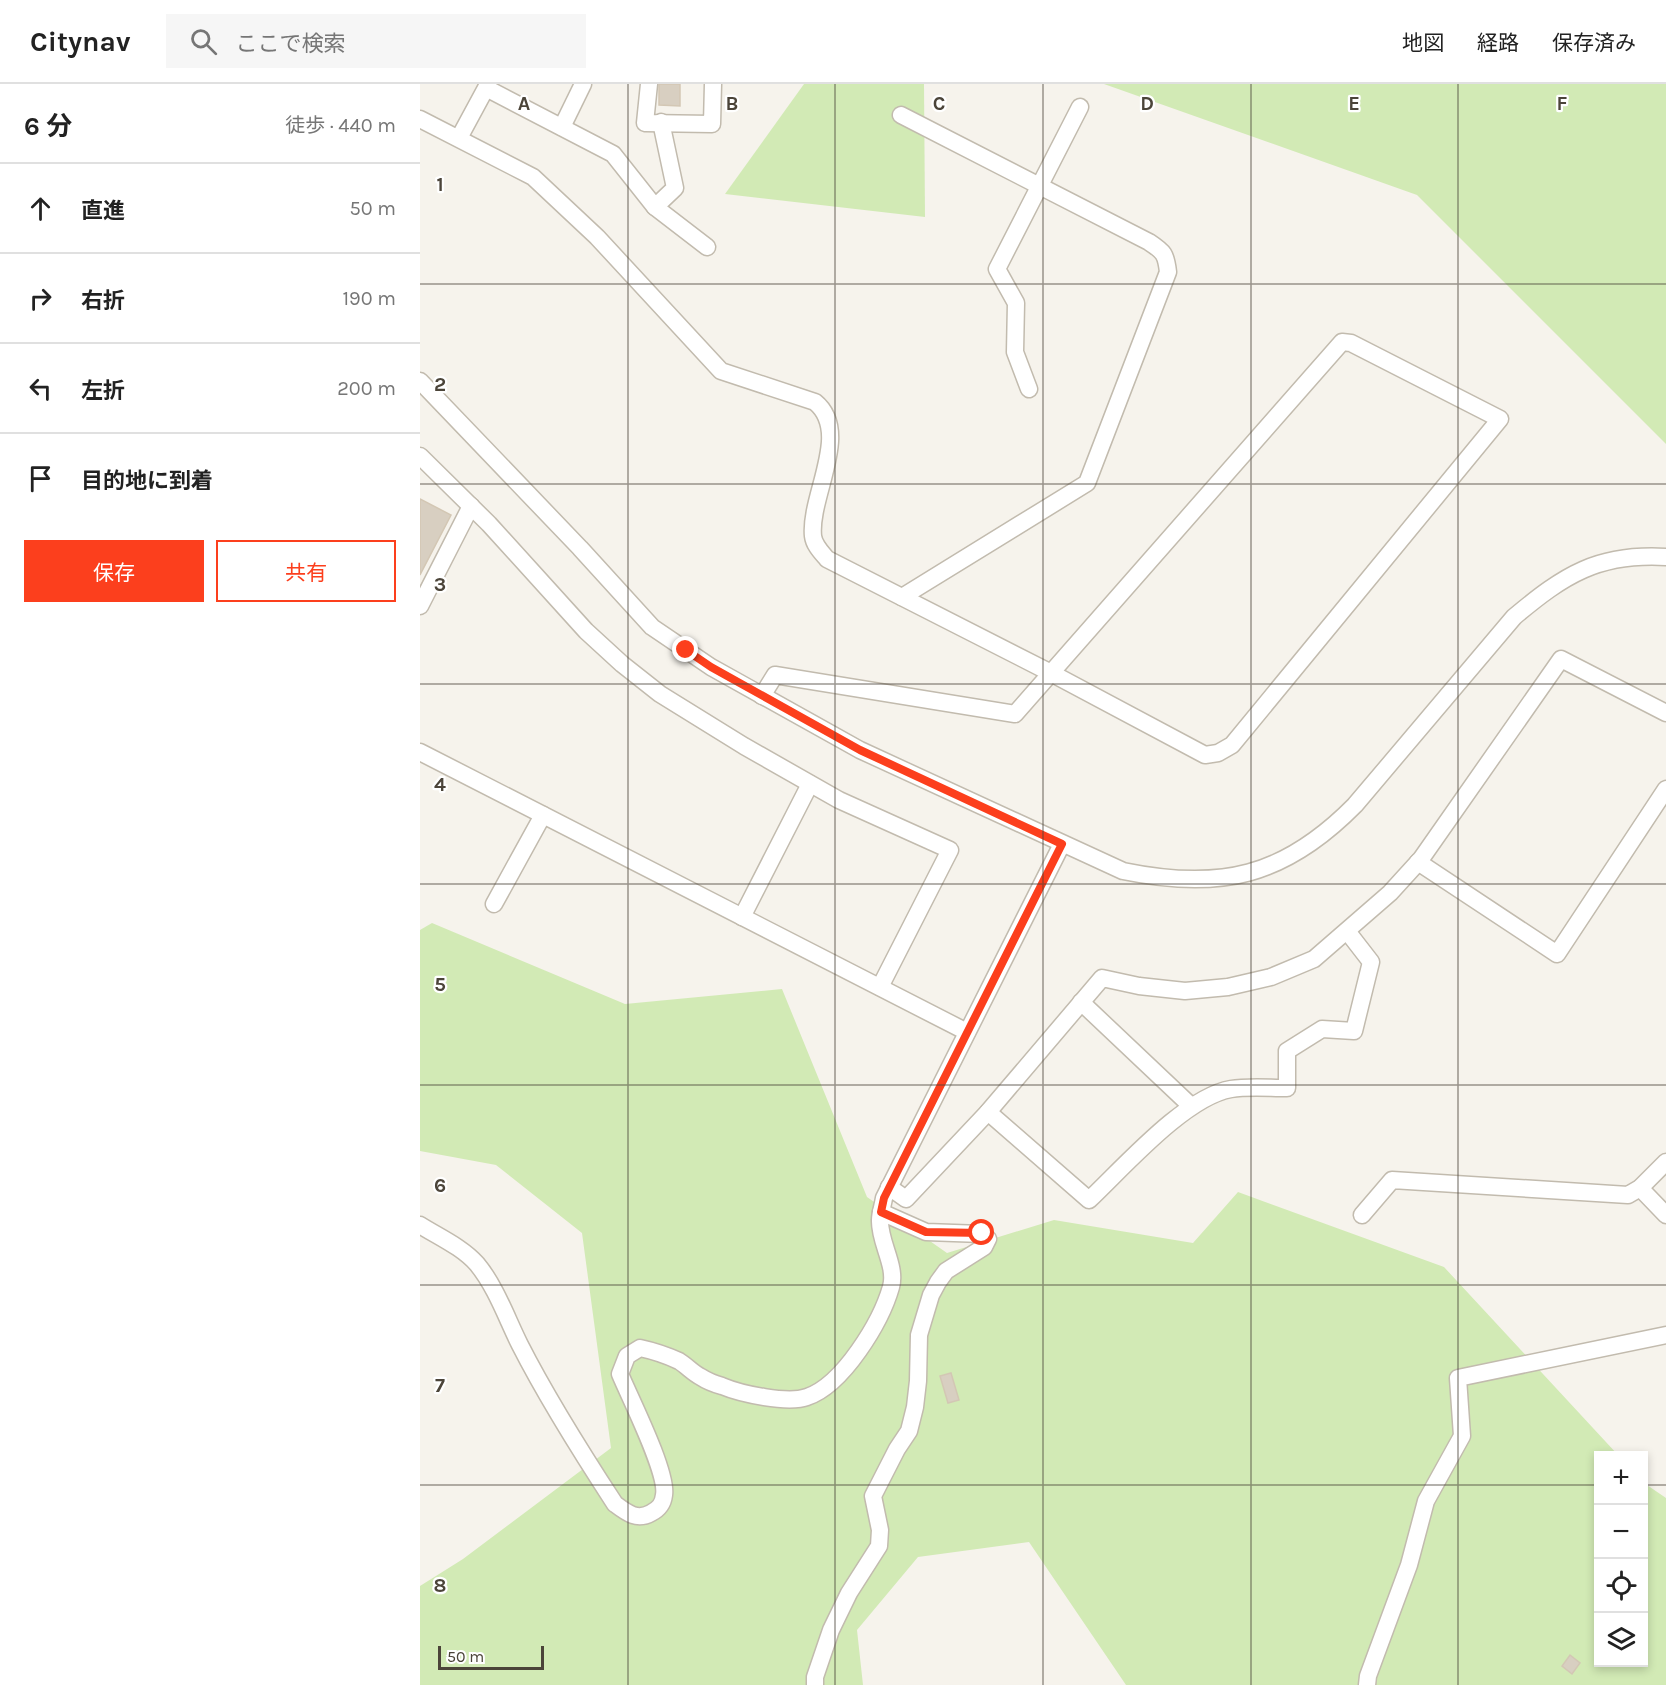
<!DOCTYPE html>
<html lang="ja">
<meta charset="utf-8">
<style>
:root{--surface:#fff;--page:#f6f6f6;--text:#222;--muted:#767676;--line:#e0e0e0;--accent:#fc3f1d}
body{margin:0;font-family:Karla,"Noto Sans JP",sans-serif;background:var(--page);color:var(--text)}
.controls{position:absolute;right:18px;bottom:18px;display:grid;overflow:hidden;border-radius:0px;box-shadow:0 3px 9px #0003}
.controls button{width:54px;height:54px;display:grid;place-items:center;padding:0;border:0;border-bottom:2px solid var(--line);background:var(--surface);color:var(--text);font:30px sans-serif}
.scale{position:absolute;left:18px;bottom:15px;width:106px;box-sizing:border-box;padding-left:6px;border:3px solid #4b4439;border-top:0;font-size:16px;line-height:21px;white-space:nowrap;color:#4b4439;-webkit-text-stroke:4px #fff;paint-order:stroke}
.stop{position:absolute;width:18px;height:18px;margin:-14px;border:4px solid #fc3f1d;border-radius:50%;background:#fff}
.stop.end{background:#fc3f1d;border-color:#fff;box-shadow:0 2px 6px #0008}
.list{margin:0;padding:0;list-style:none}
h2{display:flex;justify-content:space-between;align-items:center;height:78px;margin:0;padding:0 24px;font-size:26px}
h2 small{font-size:20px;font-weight:400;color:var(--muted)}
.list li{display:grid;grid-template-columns:39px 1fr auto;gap:18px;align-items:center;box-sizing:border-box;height:90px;padding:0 24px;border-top:2px solid var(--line)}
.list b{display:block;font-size:22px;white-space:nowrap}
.list em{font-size:20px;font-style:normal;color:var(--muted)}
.actions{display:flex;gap:12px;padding:18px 24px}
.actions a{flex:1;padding:14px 0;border:2px solid var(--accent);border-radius:0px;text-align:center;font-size:21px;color:var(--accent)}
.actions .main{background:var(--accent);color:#fff}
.icon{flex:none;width:33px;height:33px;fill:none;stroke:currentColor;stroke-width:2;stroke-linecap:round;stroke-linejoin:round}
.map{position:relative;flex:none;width:1246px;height:1601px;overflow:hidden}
header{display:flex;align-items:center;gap:36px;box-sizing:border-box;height:84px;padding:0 30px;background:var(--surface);border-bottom:2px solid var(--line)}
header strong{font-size:28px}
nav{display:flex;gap:33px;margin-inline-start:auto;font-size:21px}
.search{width:420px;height:54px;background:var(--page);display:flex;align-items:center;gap:15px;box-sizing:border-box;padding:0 21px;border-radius:0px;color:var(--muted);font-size:22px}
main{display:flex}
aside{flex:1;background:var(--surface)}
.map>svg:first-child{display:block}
.green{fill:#d2eab5}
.building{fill:#d8cfc1;stroke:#d3c7b4;stroke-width:1.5}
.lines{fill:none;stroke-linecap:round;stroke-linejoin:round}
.minor-casing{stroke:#c2bbae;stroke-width:19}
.minor{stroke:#fff;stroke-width:16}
.route{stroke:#fc3f1d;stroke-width:8}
.grid{fill:none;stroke:#4b4439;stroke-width:1.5;stroke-opacity:0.55}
.grid-label{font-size:20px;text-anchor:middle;font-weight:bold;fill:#4b4439;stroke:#fff;stroke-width:4.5;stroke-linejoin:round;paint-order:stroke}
</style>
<header>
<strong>Citynav</strong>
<div class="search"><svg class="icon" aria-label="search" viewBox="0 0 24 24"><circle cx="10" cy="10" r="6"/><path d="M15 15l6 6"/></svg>ここで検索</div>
<nav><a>地図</a><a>経路</a><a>保存済み</a></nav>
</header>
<main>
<aside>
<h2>6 分<small>徒歩 · 440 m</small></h2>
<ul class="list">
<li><svg class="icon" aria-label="ahead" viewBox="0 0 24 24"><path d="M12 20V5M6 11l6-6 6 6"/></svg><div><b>直進</b></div><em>50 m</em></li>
<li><svg class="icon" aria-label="right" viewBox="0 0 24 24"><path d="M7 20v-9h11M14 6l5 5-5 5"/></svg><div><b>右折</b></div><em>190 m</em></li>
<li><svg class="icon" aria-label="left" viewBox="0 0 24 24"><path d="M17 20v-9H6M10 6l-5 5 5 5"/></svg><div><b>左折</b></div><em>200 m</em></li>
<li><svg class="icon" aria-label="arrive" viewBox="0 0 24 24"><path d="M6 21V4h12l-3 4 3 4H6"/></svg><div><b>目的地に到着</b></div></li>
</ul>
<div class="actions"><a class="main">保存</a><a>共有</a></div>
</aside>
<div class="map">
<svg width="1246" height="1601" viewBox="0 0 1246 1601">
<rect width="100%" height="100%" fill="#f6f3ec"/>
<g class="green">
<polygon points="384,0 504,0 505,133 305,110"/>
<polygon points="684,0 1246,0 1246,360 997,111"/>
<polygon points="12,839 205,920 362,905 447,1113 527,1169 634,1136 773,1159 818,1108 1024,1183 1198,1371 1178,1372 1178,1578 1224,1578 1224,1399 1246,1414 1246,1601 706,1601 609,1458 498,1473 437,1546 443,1601 0,1601 0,1502 43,1475 191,1364 162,1149 76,1081 0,1067 0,846"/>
</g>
<g class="building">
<polygon points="239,0 260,0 260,22 239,21"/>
<polygon points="0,415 31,431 0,491"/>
<polygon points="531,1289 539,1316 528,1319 520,1292"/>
<polygon points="1150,1571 1160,1579 1152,1590 1142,1582"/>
</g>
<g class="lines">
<g class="minor-casing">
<g id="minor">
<polyline points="229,0 225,39 292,40 293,0"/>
<path d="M481,31l248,127c15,10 17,12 19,30l-81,211 -185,114"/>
<path d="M0,35l113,58 64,60 124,134 94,31c37,30 -6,94 -2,134 1,9 8,16 14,23l224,114 154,82 13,-2 14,-8 268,-326 -149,-76 -9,-1 -291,331 -36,41 -240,-39 -13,21"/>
<polyline points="142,43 163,0"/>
<polyline points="39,54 66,4 193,70 235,123 255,104 241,38"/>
<polyline points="235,123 287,163"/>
<path d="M0,297l160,167 72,79 59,40 149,83 263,121c97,20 161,6 232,-66l159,-188c50,-42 84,-64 152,-60"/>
<polyline points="609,305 595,268 596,219 577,185 660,23"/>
<polyline points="0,372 69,440 166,547 202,580 240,610 324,662 419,716 530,766 460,903"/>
<polyline points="0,522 51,422"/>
<polyline points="0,668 547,948"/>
<polyline points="998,778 1137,870 1246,705"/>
<polyline points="74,820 123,731"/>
<polyline points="322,833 390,700"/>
<polyline points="661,918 771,1022"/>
<path d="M568,1028l101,88c35,-33 96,-103 142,-111 17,-3 38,-1 56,-1v-37l35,-22 32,2 17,-69 -24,-31"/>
<polyline points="469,1103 486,1115 568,1028 682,894 719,902 765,907 808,903 851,893 894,875 970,809 1001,775 1141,575 1246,629"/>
<polyline points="1220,1104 1246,1131"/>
<polyline points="942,1131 972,1096 1208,1111 1220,1104 1246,1078"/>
<path d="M0,1141c19,12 42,22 57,39 19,23 30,55 43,81 28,55 61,107 95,159 12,9 22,17 36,9 8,-4 12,-9 13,-18 4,-22 -34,-97 -44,-121l7,-18 13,-8c14,3 26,7 39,13 8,5 14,12 22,16 6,4 14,7 21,9 19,8 66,18 85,11 36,-12 74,-75 84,-110 6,-21 -12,-45 -11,-67 0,-7 3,-15 4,-22l178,-354"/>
<polyline points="395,1601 395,1593 411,1546 429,1509 459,1462 460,1446 453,1412 477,1365 489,1347 495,1323 498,1297 499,1251 511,1211 518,1198 526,1187 564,1163 568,1155 562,1150 506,1148 461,1128"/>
<polyline points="947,1601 948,1592 989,1481 1006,1417 1042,1352 1038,1294 1246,1251"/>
</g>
</g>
<use href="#minor" class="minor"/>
</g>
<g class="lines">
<polyline class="route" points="266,566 291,583 440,666 642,760 464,1114 461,1128 506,1148 562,1149"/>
</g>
<path class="grid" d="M208,0v1601M415,0v1601M623,0v1601M831,0v1601M1038,0v1601M0,200h1246M0,400h1246M0,600h1246M0,800h1246M0,1001h1246M0,1201h1246M0,1401h1178M1224,1401h22"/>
<g class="grid-label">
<text x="104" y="26">A</text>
<text x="312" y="26">B</text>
<text x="519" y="26">C</text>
<text x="727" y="26">D</text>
<text x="934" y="26">E</text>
<text x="1142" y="26">F</text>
<text x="20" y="107">1</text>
<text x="20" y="307">2</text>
<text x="20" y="507">3</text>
<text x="20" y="707">4</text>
<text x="20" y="907">5</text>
<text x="20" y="1108">6</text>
<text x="20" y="1308">7</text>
<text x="20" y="1508">8</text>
</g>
</svg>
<div class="controls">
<button>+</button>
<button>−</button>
<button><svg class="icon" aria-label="locate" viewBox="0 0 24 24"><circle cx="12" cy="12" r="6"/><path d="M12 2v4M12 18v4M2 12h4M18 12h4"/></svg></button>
<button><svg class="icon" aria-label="layers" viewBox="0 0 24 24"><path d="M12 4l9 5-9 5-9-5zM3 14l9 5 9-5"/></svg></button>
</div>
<div class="scale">50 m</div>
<div class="stop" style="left:562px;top:1149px"></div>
<div class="stop end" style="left:266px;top:566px"></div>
</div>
</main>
